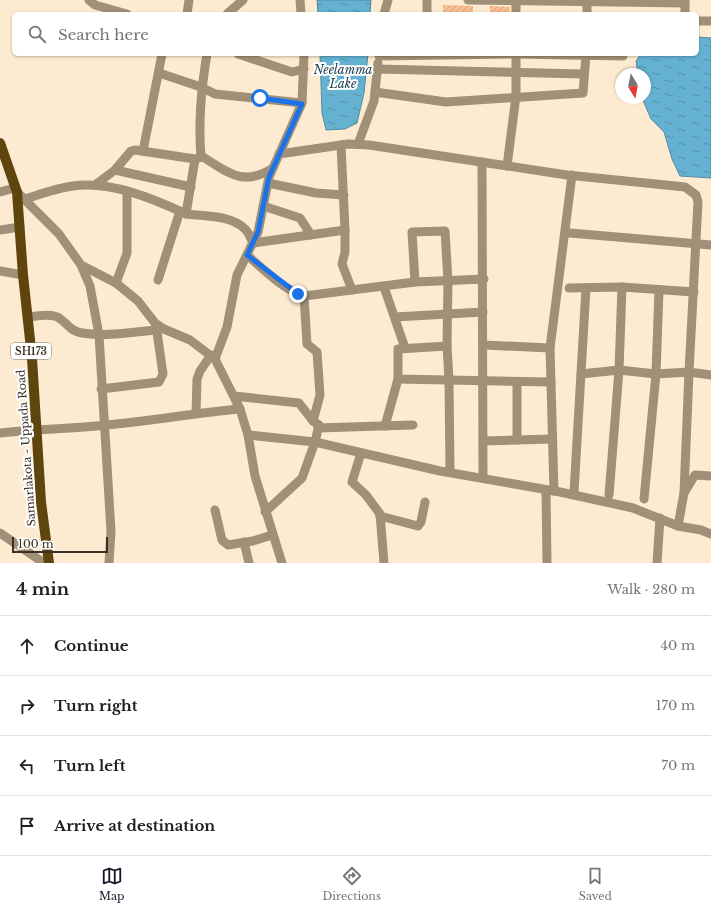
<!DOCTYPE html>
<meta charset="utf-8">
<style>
:root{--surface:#fff;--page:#f2f2f2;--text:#202124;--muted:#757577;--line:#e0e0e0;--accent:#111827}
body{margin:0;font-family:"Libre Baskerville",serif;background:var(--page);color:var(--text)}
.compass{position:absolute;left:615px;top:68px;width:36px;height:36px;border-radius:50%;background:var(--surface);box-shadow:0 1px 3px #0004;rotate:170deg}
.scale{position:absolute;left:12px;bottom:10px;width:96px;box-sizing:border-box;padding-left:4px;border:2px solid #383023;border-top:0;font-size:11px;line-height:14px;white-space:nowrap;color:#383023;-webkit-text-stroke:3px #fff;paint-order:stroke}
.stop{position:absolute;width:12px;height:12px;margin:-9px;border:3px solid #1a73e8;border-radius:50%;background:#fff}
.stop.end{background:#1a73e8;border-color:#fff;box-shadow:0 1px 4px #0008}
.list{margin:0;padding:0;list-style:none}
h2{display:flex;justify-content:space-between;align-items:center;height:52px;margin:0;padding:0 16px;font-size:17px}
h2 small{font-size:13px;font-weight:400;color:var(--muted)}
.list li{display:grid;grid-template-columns:26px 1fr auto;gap:12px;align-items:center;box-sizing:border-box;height:60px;padding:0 16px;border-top:1px solid var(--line)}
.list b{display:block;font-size:15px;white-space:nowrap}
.list em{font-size:13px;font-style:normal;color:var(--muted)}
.icon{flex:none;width:22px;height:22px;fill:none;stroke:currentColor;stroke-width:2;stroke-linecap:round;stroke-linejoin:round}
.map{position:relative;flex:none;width:711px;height:563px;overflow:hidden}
.search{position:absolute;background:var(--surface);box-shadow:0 1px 3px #0004;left:12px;right:12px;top:12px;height:44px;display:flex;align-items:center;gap:10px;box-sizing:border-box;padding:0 14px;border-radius:6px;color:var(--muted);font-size:15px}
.sheet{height:292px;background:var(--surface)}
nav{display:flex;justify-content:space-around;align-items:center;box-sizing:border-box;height:56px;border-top:1px solid var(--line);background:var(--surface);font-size:11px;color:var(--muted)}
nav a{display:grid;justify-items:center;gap:2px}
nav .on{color:var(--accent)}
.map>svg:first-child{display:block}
.water{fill:url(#water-ripples);stroke:#578a9e}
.building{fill:url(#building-hatch)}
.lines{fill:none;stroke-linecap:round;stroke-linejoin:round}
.minor{stroke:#9f9077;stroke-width:9}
.major{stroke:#5e440d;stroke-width:10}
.route{stroke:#1a73e8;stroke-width:5}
.labels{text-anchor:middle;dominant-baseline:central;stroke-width:4;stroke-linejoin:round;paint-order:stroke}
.shield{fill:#fff;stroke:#746e65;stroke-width:1}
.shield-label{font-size:10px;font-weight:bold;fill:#383023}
.street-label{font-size:11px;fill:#383023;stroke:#fff}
.water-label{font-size:12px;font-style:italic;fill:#1e4150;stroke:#fff}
</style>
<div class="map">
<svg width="711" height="563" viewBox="0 0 711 563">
<defs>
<pattern id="water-ripples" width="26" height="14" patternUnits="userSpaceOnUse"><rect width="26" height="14" fill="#64b1d2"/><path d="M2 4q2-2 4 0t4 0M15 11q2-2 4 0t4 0" fill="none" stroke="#5390aa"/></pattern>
<pattern id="building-hatch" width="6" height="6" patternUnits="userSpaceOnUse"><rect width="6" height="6" fill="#f8bd90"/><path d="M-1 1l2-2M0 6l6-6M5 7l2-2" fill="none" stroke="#d5a37c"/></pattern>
</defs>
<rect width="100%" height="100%" fill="#fdebd1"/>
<g class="water">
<polygon points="317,0 371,0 370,14 318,14"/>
<polygon points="697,37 711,38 711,178 680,176 672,159 664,132 651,119 642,98 645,98 645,74 638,74 636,61 641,54 697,54"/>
<polygon points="320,54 368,54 364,93 357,123 345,129 326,130 322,113"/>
</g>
<g class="building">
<polygon points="443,5 473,6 473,14 443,14"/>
<polygon points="490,6 510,7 510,14 490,14"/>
</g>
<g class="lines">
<g class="minor">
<polyline points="89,0 95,5 127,14"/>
<polyline points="300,0 301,14"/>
<polyline points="427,0 427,14"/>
<polyline points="468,0 685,3"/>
<polyline points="187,14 189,0"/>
<polyline points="227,14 243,0"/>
<polyline points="384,14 388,0"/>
<polyline points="516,14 516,0"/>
<polyline points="587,14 587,0"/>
<polyline points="685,14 685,0"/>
<polyline points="697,21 711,21"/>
<polyline points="238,54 292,72 304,69"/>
<polyline points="379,56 516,54 623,56"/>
<polyline points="377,69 584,74"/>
<polyline points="159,73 201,87 215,94 302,103"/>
<polyline points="375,92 446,102 583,93 586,54"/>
<polyline points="358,144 374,101 378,63"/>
<polyline points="341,145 345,230 345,252 342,264 352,290"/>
<polyline points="143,151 162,54"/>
<polyline points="279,154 348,144 369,145 567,175 685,187 696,195 698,202 689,372 711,375"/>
<path d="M201,157c-3,-36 0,-68 6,-103"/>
<polyline points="482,162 483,478"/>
<polyline points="507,166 516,96 516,54"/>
<polyline points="115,170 191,187"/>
<polyline points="268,183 316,193 344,195"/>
<path d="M95,185l20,-15 16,-19 4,-1 60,9 8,-2c26,16 40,30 70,11"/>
<polyline points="0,192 15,188"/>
<polyline points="17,192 59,234 81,265 116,283 138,301 155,323 164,329 190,340 215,359 240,409 248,435 255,476 282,563"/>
<path d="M25,199c16,-5 32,-11 48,-13 38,-5 79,12 113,28l9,-55"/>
<polyline points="263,206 300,218 311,235"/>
<path d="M186,214c19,2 45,1 59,15 4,4 6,10 8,14l92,-13"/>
<polyline points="0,230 20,227"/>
<polyline points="570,233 711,245"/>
<path d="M247,255c15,13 38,36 57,41l111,-14 69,-3"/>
<polyline points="81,265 90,286 99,335 111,531 109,563"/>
<polyline points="0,271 23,275"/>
<polyline points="158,280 180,211"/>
<polyline points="415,282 412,232 445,231 448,281 447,346 449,380 450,472"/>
<polyline points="116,283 127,253 127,192"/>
<polyline points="384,287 405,348"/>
<polyline points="569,288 622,287 694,292"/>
<path d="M28,317c9,-1 24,-4 31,1 9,6 11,13 23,15 24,4 50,-1 74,-3"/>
<polyline points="395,317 483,312"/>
<polyline points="483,345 550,348"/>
<polyline points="447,346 398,349 398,379 551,382"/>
<polyline points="215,359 227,327 237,275 258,232 269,177 302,103 304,54"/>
<polyline points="581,374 619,370 656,374 689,372 684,493"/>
<polyline points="101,389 159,382 163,374 156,325"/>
<polyline points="234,396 299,403 313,421"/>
<polyline points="196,413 197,379 200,371 211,355"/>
<polyline points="385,426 398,379"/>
<polyline points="318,428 413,425"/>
<path d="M0,433c35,-4 71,-4 106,-8 45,-4 89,-12 134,-16"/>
<polyline points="248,435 315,442 440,471 560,492 633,508 678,526 701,530 711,534"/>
<polyline points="517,440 517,382"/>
<polyline points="483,441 552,439"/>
<polyline points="361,453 352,482 366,495 380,514 384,563"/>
<polyline points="546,490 547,563"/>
<polyline points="554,491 550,348 572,175"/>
<polyline points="574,492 586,288"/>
<polyline points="609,495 619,370 622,287"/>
<polyline points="644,499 656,374 659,290"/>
<polyline points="215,510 222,540 228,545 253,541 272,535"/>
<polyline points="265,512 302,478 315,442 319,425 313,421 320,395 317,352 307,344 304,296"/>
<polyline points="380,516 418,526 421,522 425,502"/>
<polyline points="678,526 684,493 695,475 711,476"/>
<polyline points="0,533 44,563"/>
<polyline points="244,542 249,563"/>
<polyline points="657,563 660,518"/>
</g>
<polyline class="major" points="0,143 17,192 23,275 32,358 41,502 49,563"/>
</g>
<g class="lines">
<polyline class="route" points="260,98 302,104 269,177 258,232 247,255 298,294"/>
</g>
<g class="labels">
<rect class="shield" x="11" y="343" width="40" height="16" rx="3"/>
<g class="shield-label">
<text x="31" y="351">SH173</text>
</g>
<g class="street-label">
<text transform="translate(26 448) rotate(-94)">Samarlakota - Uppada Road</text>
</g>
<g class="water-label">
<text x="343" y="69">Neelamma<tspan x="343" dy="14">Lake</tspan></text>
</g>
</g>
</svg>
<svg class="compass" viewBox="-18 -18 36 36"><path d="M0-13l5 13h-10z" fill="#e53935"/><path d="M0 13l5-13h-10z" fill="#757577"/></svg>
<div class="scale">100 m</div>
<div class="stop" style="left:260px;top:98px"></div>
<div class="stop end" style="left:298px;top:294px"></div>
<div class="search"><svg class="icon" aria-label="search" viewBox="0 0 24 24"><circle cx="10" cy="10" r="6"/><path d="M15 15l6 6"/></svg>Search here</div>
</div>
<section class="sheet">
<h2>4 min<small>Walk · 280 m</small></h2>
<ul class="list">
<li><svg class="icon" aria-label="ahead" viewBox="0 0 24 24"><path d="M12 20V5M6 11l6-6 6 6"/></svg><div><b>Continue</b></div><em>40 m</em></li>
<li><svg class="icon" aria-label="right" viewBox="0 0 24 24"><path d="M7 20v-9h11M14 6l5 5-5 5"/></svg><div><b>Turn right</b></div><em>170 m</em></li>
<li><svg class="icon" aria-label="left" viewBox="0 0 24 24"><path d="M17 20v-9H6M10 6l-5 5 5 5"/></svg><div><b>Turn left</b></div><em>70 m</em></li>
<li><svg class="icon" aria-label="arrive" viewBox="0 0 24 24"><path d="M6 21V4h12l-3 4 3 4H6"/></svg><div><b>Arrive at destination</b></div></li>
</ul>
</section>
<nav>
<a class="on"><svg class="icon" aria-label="map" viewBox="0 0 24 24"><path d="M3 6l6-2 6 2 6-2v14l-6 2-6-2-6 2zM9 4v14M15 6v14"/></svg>Map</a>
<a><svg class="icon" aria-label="directions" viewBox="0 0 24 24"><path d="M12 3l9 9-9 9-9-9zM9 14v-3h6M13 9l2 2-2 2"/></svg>Directions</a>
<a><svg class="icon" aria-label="saved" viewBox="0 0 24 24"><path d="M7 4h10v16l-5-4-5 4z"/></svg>Saved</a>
</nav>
